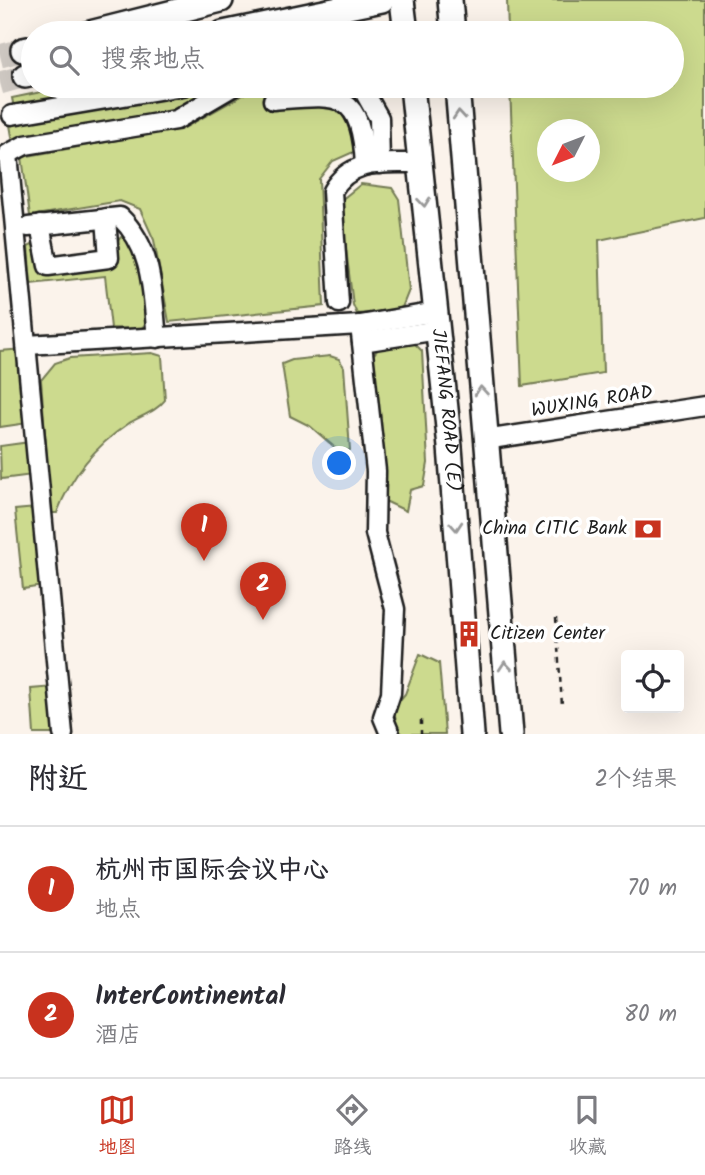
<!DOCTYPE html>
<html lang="zh">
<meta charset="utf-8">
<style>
:root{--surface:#fff;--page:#f2f2f3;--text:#2b2b33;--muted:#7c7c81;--line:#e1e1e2;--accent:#c8321e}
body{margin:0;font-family:Kalam,"LXGW WenKai TC",sans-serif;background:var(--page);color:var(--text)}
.controls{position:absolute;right:21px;bottom:21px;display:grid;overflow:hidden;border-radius:7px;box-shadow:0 7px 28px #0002}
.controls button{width:63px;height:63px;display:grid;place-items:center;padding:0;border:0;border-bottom:2px solid var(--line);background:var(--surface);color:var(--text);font:35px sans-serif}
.compass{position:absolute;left:537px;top:119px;width:63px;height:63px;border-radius:50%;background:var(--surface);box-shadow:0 7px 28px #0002;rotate:228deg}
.you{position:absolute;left:340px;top:464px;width:24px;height:24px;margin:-18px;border:5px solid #fff;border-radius:50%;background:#1a73e8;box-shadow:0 0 0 10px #1a73e833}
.badge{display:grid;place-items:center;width:46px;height:46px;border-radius:50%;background:var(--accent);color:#fff;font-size:23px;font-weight:700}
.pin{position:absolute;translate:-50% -58px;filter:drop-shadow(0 2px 4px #0008)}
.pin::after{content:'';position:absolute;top:37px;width:24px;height:21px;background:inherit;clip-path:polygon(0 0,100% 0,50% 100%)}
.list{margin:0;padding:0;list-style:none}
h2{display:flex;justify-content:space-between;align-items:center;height:91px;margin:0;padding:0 28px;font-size:30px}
h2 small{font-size:23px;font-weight:400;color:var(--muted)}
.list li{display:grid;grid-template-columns:46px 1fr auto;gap:21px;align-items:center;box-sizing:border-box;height:126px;padding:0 28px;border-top:2px solid var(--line)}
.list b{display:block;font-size:26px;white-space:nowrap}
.list p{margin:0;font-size:23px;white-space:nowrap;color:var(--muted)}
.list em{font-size:23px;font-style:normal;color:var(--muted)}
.icon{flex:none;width:38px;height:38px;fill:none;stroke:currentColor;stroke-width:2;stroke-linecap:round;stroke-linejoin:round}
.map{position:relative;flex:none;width:705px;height:734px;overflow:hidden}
.search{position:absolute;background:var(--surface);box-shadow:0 7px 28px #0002;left:21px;right:21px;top:21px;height:77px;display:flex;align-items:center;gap:18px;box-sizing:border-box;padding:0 24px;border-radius:38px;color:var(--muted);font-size:26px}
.sheet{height:343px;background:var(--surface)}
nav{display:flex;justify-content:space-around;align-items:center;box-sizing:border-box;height:98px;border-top:2px solid var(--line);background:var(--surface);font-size:19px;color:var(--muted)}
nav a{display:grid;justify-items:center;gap:4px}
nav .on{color:var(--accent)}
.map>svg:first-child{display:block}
.green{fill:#ccda8e;stroke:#747b55;stroke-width:2;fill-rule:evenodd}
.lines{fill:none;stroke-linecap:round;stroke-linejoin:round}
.major-tunnel{stroke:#cec8c2;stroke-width:23;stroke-dasharray:23 11;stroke-linecap:butt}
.minor-casing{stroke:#1c1c1c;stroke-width:23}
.major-casing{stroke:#1c1c1c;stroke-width:28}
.path{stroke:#1c1c1c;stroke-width:2.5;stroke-dasharray:5 5;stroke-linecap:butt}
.minor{stroke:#fff;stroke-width:18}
.major{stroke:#fff;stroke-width:23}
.oneway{stroke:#999}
.labels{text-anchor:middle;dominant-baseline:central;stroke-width:7;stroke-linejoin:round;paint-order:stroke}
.street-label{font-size:19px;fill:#1c1c1c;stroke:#fff}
.poi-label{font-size:19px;fill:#1c1c1c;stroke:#fff;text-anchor:end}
</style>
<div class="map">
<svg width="705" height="734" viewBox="0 0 705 734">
<rect width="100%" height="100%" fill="#fbf3eb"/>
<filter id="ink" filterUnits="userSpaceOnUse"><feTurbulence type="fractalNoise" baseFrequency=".0143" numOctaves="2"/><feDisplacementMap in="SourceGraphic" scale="14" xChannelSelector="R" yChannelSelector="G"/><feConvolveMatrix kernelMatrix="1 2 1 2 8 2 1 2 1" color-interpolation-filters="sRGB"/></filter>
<g filter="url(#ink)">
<g class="green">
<path d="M507,0h198v218l-106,22 4,133 -81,13 -12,-300h162v-53h-164zM548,130h42v42h-42z"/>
<polygon points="70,86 148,86 14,108 12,98"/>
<polygon points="259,86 346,86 357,96 354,99 339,91 320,89 350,123 358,150 333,161 319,179 324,306 169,322 154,240 140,209 120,201 30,216 22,157 184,128"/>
<polygon points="205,90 205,95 172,114 13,142 10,125"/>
<polygon points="361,184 392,188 399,199 409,290 401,310 357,314 353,305 340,201"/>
<polygon points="121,237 130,239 144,278 145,324 141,329 111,328 105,276 31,284 28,247 36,243 42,274 116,263 117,242"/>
<polygon points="401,342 414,343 422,351 428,463 424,486 410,490 406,511 385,501 372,356 380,347"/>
<polygon points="23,349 28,423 0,427 0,351"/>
<path d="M152,353l10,3 3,44c-9,12 -25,16 -37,24 -33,22 -57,52 -71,89h-6l-10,-133 14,-17 15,-5z"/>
<polygon points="330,356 339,359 344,367 350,450 340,452 310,426 290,416 282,364 292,360"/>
<polygon points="30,442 33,475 1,479 0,446"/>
<polygon points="36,508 43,586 23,589 15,510"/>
<polygon points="420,654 439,663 445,734 397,734 394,707 405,694"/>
<polygon points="54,687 57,734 34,734 31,689"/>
</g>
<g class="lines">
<g class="major-tunnel">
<polyline points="0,56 23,50"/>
<polyline points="0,83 25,76"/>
</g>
<g class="minor-casing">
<g id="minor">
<polyline points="361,86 379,118 380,164"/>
<path d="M273,100c64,-5 88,-12 92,65"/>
<polyline points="12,115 183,86"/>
<polyline points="40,225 48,266 109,258 106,218"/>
<path d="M28,227l92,-10c34,33 32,76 37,121"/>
<path d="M339,303l-7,-112c20,-34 53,-27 88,-28"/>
<polyline points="360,325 376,471 375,533 395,609 391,693 383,717 390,734"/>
<polyline points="362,342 438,330"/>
<polyline points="27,345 360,325 436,312"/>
<polyline points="485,440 705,406"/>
<polyline points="63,734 8,154 25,145 176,120 234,86"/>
</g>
</g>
<g class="major-casing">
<g id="major">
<polyline points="402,0 406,33"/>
<polyline points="450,0 453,33"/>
<polyline points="90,33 221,0"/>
<polyline points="223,33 382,0"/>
<polyline points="23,50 33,48"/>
<polyline points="25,76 33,74"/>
<path id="s1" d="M412,86l38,361 22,287"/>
<polyline points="457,86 511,734"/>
</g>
</g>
<g class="path">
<polyline points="556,618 562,705"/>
<polyline points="421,720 421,734"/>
</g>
<use href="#minor" class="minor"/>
<use href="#major" class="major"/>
</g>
<defs><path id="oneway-chevron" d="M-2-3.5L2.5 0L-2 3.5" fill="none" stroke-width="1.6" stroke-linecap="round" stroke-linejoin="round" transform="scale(1.75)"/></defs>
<g class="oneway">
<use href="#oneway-chevron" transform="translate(459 115) rotate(-95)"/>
<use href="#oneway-chevron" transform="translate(424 202) rotate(84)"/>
<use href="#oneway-chevron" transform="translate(481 391) rotate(-95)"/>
<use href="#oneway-chevron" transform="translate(456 526) rotate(86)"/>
<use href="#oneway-chevron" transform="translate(505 666) rotate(-95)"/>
</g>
</g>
<defs>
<g id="bank-bare" transform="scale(2.1)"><path d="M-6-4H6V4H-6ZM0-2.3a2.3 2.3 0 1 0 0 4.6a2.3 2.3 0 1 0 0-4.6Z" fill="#c8321e" stroke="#fff" stroke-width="2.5" paint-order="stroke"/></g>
<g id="building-bare" transform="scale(2.1)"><path d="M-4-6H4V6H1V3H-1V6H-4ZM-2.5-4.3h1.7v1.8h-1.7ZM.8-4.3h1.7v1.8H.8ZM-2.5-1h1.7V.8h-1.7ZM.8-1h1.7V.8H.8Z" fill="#c8321e" stroke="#fff" stroke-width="2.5" paint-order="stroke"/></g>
</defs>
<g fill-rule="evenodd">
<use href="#bank-bare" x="648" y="529"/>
<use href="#building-bare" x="469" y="634"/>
</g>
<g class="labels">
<g class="street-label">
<text transform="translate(592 402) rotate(-9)">WUXING ROAD</text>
<text stroke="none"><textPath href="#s1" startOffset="326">JIEFANG ROAD (E)</textPath></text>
</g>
<g class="poi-label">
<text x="627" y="529">China CITIC Bank</text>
<text x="490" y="634" text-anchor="start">Citizen Center</text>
</g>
</g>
</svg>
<div class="controls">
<button><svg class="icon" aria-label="locate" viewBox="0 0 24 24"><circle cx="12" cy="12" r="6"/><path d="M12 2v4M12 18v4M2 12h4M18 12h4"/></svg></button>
</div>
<svg class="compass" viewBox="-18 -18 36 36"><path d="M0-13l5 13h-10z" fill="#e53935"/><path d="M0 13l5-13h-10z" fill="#7c7c81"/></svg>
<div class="you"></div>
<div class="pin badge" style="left:204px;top:561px">1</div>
<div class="pin badge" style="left:263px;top:620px">2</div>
<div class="search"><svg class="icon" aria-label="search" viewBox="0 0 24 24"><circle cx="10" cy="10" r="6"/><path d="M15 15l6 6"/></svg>搜索地点</div>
</div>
<section class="sheet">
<h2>附近<small>2个结果</small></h2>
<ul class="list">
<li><span class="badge">1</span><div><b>杭州市国际会议中心</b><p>地点</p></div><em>70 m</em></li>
<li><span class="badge">2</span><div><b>InterContinental</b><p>酒店</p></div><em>80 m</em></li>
</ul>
</section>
<nav>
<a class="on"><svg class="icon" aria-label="map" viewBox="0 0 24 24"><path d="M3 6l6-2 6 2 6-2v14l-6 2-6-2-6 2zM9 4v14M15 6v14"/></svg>地图</a>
<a><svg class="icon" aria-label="directions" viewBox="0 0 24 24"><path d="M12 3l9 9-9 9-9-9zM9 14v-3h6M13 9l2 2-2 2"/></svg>路线</a>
<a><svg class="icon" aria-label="saved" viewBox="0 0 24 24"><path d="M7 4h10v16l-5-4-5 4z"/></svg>收藏</a>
</nav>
